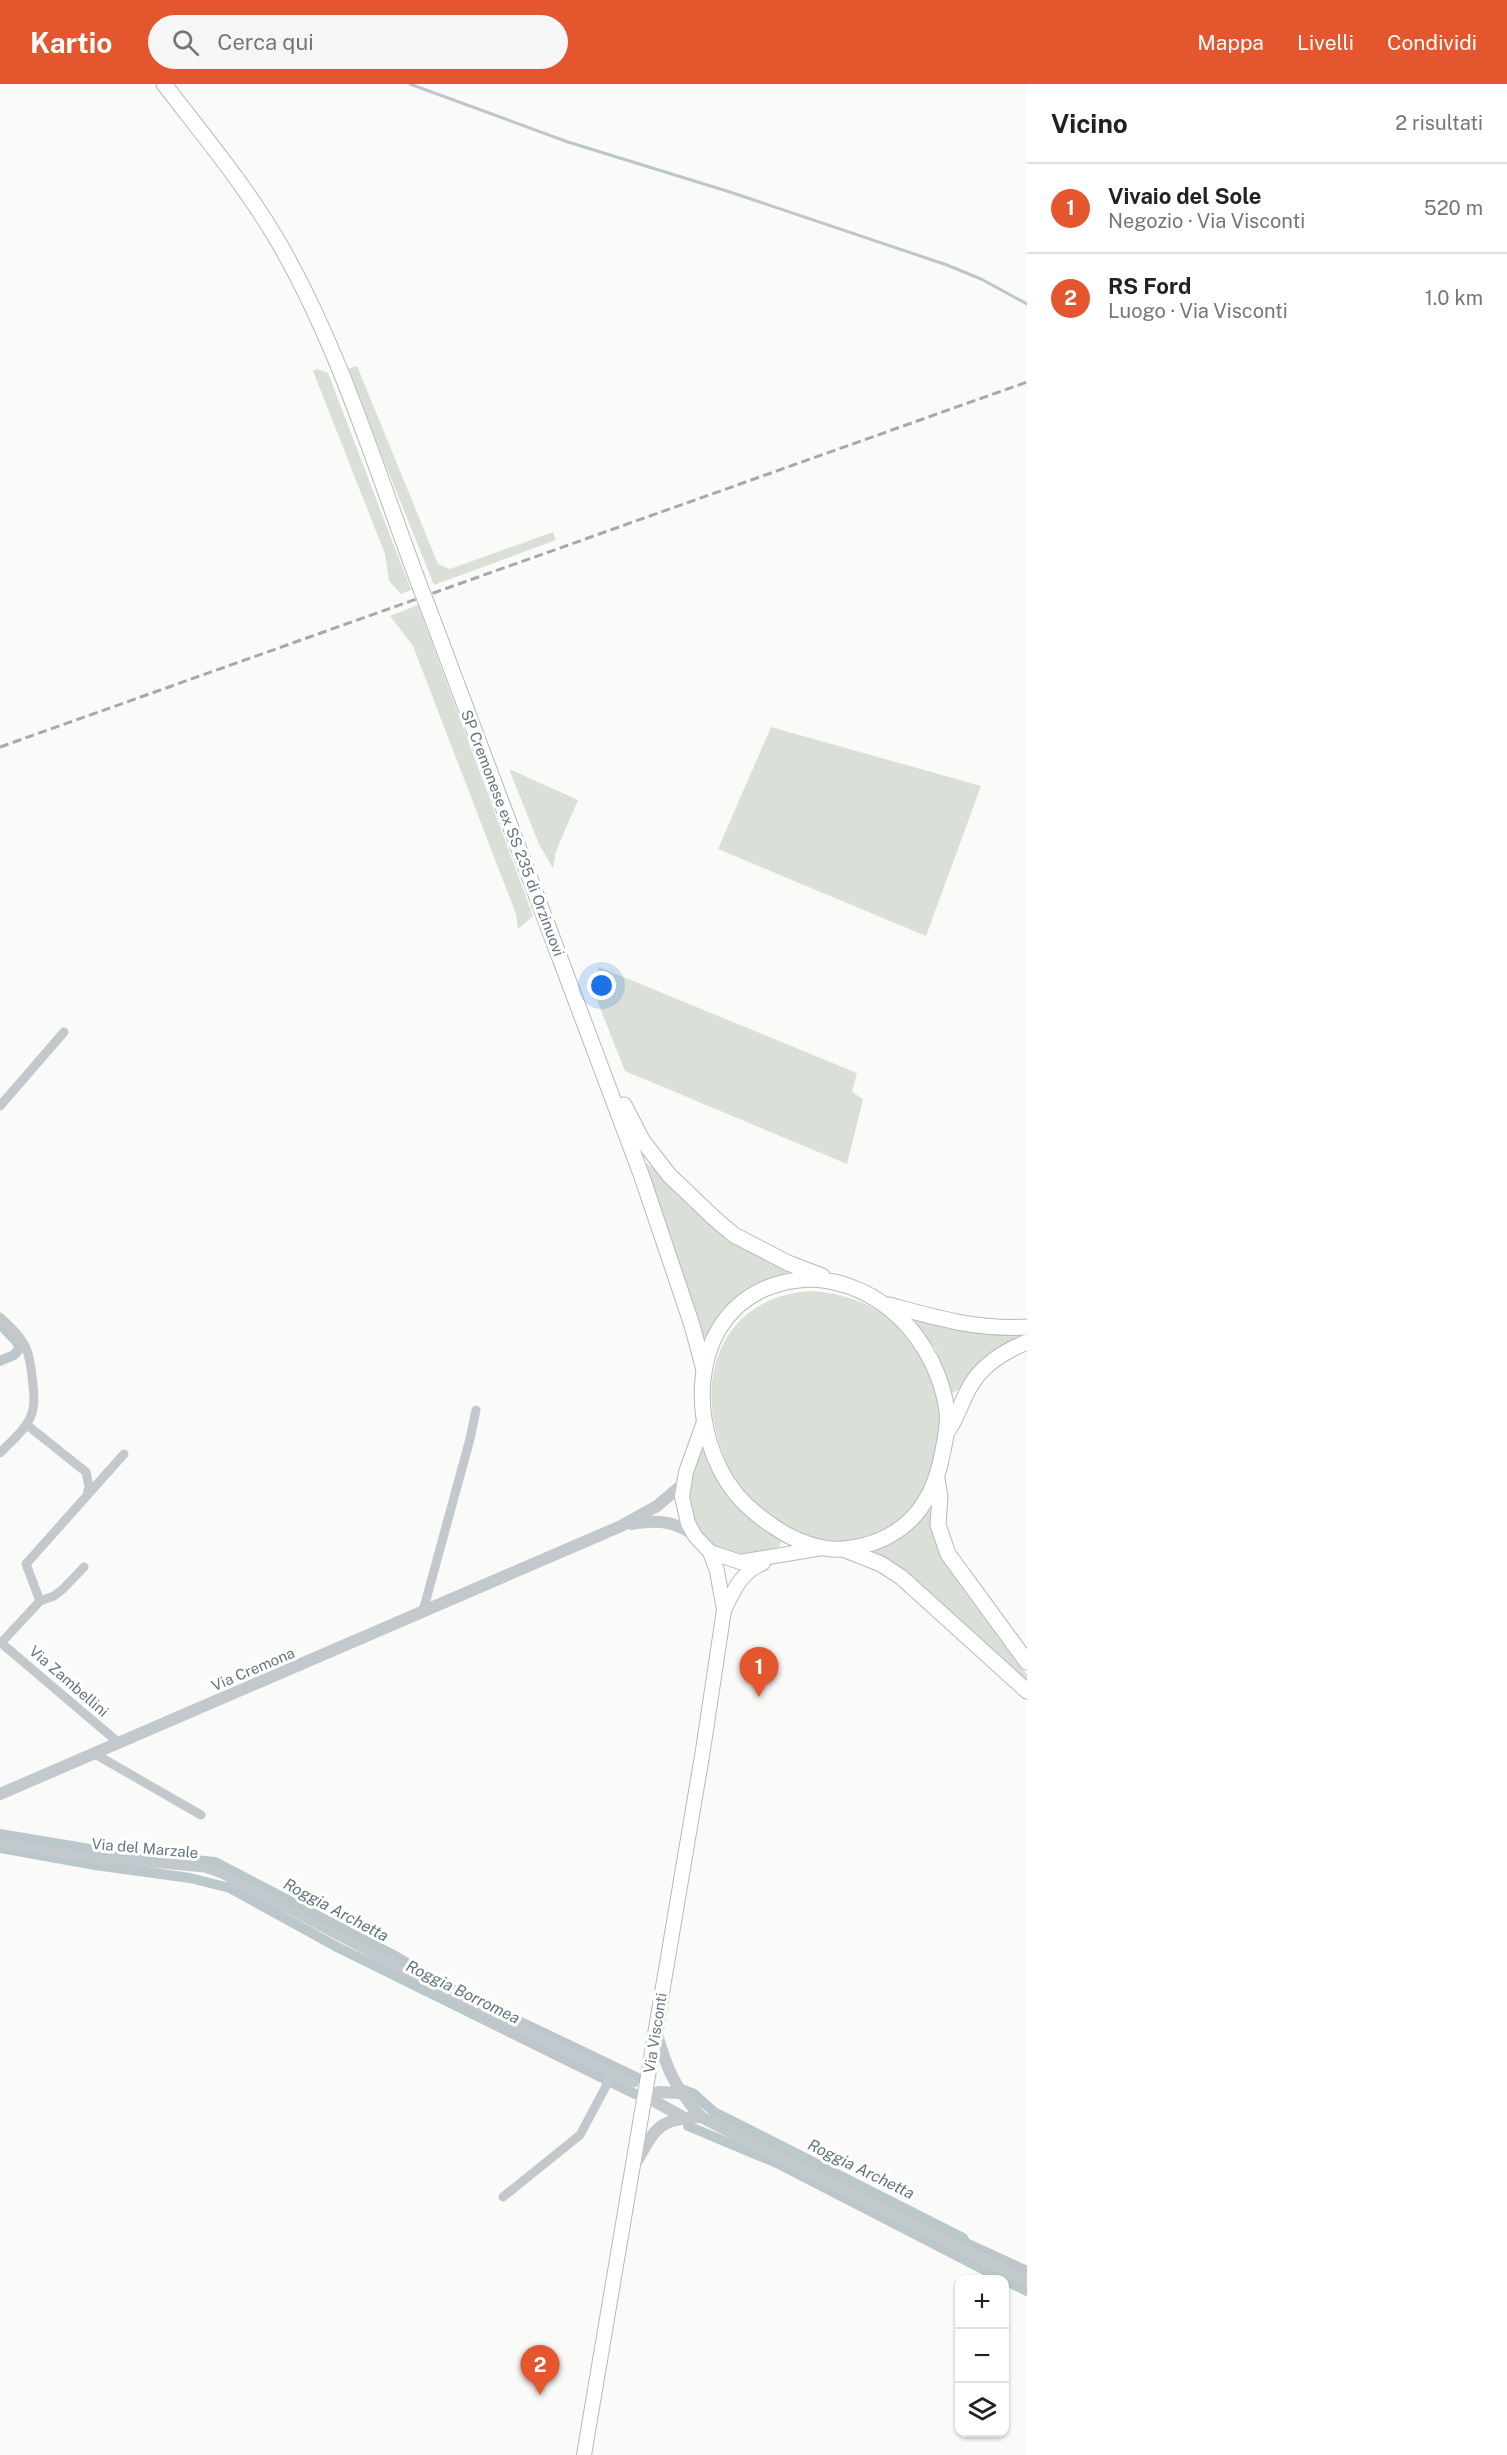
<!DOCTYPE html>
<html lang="it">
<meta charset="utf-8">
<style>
:root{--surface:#fff;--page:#f6f6f6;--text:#222;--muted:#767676;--line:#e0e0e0;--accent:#e4572e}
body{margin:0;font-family:"Public Sans",sans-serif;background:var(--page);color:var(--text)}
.controls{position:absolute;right:18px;bottom:18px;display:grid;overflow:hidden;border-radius:12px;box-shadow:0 2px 4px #0004}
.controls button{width:54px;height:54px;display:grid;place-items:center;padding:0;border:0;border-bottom:2px solid var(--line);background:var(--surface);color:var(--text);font:30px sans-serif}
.you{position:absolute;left:602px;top:902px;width:21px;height:21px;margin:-15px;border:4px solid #fff;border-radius:50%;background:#1a73e8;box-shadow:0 0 0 9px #1a73e833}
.badge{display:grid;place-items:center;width:39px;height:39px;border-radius:50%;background:var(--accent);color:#fff;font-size:20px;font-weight:700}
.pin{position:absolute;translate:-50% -50px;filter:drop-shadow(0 2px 3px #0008)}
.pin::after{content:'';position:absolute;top:32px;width:21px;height:18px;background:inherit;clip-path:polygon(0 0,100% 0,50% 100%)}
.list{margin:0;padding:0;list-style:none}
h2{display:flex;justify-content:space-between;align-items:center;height:78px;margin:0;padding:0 24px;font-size:26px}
h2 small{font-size:20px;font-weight:400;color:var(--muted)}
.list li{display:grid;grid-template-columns:39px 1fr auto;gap:18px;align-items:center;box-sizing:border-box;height:90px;padding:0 24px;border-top:2px solid var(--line)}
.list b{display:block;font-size:22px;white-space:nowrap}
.list p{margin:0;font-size:20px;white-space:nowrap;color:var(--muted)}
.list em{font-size:20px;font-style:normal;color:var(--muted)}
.icon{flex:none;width:33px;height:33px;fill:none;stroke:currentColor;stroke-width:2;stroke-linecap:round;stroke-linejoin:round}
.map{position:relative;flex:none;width:1027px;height:2371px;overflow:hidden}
header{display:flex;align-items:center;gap:36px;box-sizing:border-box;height:84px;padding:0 30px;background:var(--accent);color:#fff}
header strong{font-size:28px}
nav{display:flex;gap:33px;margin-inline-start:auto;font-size:21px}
.search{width:420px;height:54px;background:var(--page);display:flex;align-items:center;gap:15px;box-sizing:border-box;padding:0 21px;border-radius:33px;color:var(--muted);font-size:22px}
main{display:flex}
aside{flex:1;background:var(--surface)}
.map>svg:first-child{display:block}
.green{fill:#dadfd7}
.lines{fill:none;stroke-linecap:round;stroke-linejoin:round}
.stream{stroke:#bbc7cb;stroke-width:3}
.canal{stroke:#bbc7cb;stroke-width:10}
.secondary-casing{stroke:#b3babf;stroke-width:16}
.primary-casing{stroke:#b5babe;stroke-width:17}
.trunk-casing{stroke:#b4b9bd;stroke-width:17}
.minor{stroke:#c3c8cc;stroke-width:9}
.tertiary{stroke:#c3c8cc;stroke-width:12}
.secondary{stroke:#fff;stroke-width:14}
.primary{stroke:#fff;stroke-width:15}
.trunk{stroke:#fff;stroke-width:15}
.rail{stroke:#a2aab0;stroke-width:3;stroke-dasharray:9 4.5;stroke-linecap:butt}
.primary-bridge-casing{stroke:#b5babe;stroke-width:17;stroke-linecap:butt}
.primary-bridge{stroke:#fff;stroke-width:15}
.labels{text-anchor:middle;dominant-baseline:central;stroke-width:6;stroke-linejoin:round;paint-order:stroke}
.street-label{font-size:15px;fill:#657683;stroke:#fff}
.water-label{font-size:16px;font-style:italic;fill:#60757c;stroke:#fff}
</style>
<header>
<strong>Kartio</strong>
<div class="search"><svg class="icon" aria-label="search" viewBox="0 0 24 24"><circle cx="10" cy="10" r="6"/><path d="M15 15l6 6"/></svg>Cerca qui</div>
<nav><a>Mappa</a><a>Livelli</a><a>Condividi</a></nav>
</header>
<main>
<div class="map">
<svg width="1027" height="2371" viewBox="0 0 1027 2371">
<rect width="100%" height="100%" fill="#fafaf8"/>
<g class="green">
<polygon points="357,282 438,480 450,485 553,448 556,456 434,501 347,285"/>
<polygon points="317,285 328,289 411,506 401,510 389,497 385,470 313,287"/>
<polygon points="418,521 533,832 518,845 516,830 413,562 390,532"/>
<polygon points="771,643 981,702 926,852 718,765"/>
<polygon points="509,685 578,716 556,767 553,784 539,760"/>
<polygon points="599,883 857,989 852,1008 863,1015 847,1080 625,987 591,901"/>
<path d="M645,1079l7,4 37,39 29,23 71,42 -3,3c-23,5 -48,17 -63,37 -7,8 -12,19 -18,27l-3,1z"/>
<path d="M811,1207c68,5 111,42 127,108 2,10 7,22 7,31 0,9 -7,22 -10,30 -4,13 -6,28 -12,39 -5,9 -20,23 -29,29 -7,5 -43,16 -51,17 -11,0 -25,-6 -35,-10 -24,-7 -52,-24 -67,-44 -8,-11 -14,-25 -18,-37 -30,-76 -2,-157 88,-163z"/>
<path d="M920,1235c34,12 66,15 101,15l1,2 -60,52 -10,5 -17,-45 -19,-24 1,-4z"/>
<polygon points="701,1365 707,1370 753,1437 781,1457 780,1462 751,1473 722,1468 707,1457 694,1438 689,1417 688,1401"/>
<path d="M931,1425c1,18 2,32 11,49l85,117v10l-153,-131v-4c27,-11 37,-22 57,-41z"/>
</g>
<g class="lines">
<polyline class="stream" points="410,0 568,58 730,108 947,181 981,195 1027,220"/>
<g class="canal">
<polyline points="0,1240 16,1257 20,1264 14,1271 0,1277"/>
<polyline points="0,1750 102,1767 215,1778 397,1873 450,1904 638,1994"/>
<polyline points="0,1764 95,1781 190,1794 230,1804 339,1864 635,2010"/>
<polyline points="684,2006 694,2010 714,2028 732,2037 963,2154 966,2159 1027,2187"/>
<polyline points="688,2042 779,2080 1004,2196"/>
<polyline points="1004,2196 1027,2207"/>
</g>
<g class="secondary-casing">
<g id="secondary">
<polyline points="710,1468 740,1478 822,1464"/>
<path d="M724,1526c10,-20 17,-38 39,-47"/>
<polyline points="584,2371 703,1666 724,1526 717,1487 710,1468 695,1452 688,1439 682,1413 686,1388 704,1338"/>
</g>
</g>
<g class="primary-casing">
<g id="primary">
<path d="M164,0c39,51 82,102 115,159 61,106 97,226 140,341"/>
<polyline points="428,523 641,1090 692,1241 704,1286"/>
<polyline points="624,1021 642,1056 669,1091 714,1134 734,1151 788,1179 822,1192"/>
<path d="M808,1195c73,1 129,62 139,132 2,16 -3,34 -6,49 -11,51 -43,83 -96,89 -25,2 -51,-8 -72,-23 -14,-9 -26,-19 -37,-32 -48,-60 -50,-170 28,-205 14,-6 29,-9 44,-10z"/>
<path d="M889,1221c48,13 87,25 138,22"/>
<path d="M947,1348c11,-15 14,-31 24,-47 12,-21 34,-34 56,-43"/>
</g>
</g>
<g class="trunk-casing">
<g id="trunk">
<polyline points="937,1395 940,1413 938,1441 948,1470 1027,1578"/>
<polyline points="843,1465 881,1480 901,1493 1027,1607"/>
</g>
</g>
<g class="minor">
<polyline points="0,1022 64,948"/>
<path d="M0,1233c28,25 29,32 33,68 1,9 2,19 -1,28 -5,16 -21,28 -32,40"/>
<polyline points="27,1341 86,1388 89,1403 87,1411"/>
<polyline points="40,1517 26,1480 124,1370"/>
<polyline points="423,1527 470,1355 476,1326"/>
<polyline points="0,1558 119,1659"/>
<polyline points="1,1559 40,1517 54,1512 63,1505 84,1483"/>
<polyline points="95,1670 201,1731"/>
<polyline points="0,1759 84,1773 205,1784 222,1790 399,1884 634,1999"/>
<polyline points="503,2113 580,2051 613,1989"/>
</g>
<g class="tertiary">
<path d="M631,1440c25,-4 42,-4 63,11"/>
<polyline points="0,1710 621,1442 657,1422 683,1400"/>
<path d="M656,1947c11,39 18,55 45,86l326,164"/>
<polyline points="645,2012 683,2033"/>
<polyline points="645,2012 659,2008 680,2009"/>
<path d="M634,2082c22,-37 21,-47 67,-49"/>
</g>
<use href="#secondary" class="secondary"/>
<use href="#primary" class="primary"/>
<use href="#trunk" class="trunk"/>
<polyline class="rail" points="0,663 1027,298"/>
<g class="primary-bridge-casing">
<polyline id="primary-bridge" points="419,500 428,523"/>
</g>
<use href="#primary-bridge" class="primary-bridge"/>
</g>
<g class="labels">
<g class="street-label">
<text transform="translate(513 749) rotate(69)">SP Cremonese ex SS 235 di Orzinuovi</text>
<text transform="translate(253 1585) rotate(-23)">Via Cremona</text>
<text transform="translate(69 1597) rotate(41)">Via Zambellini</text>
<text transform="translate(145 1764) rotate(5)">Via del Marzale</text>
<text transform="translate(655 1949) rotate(-81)">Via Visconti</text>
</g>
<g class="water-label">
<text transform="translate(336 1826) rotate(28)">Roggia Archetta</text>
<text transform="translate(463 1908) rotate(26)">Roggia Borromea</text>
<text transform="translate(861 2085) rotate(26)">Roggia Archetta</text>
</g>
</g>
</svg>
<div class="controls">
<button>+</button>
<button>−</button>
<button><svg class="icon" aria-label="layers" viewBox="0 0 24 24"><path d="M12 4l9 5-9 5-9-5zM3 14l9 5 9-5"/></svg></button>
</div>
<div class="you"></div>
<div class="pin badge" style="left:759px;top:1613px">1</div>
<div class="pin badge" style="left:540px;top:2311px">2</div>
</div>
<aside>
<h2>Vicino<small>2 risultati</small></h2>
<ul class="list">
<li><span class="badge">1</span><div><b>Vivaio del Sole</b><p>Negozio · Via Visconti</p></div><em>520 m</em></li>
<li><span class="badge">2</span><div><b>RS Ford</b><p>Luogo · Via Visconti</p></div><em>1.0 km</em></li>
</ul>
</aside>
</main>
